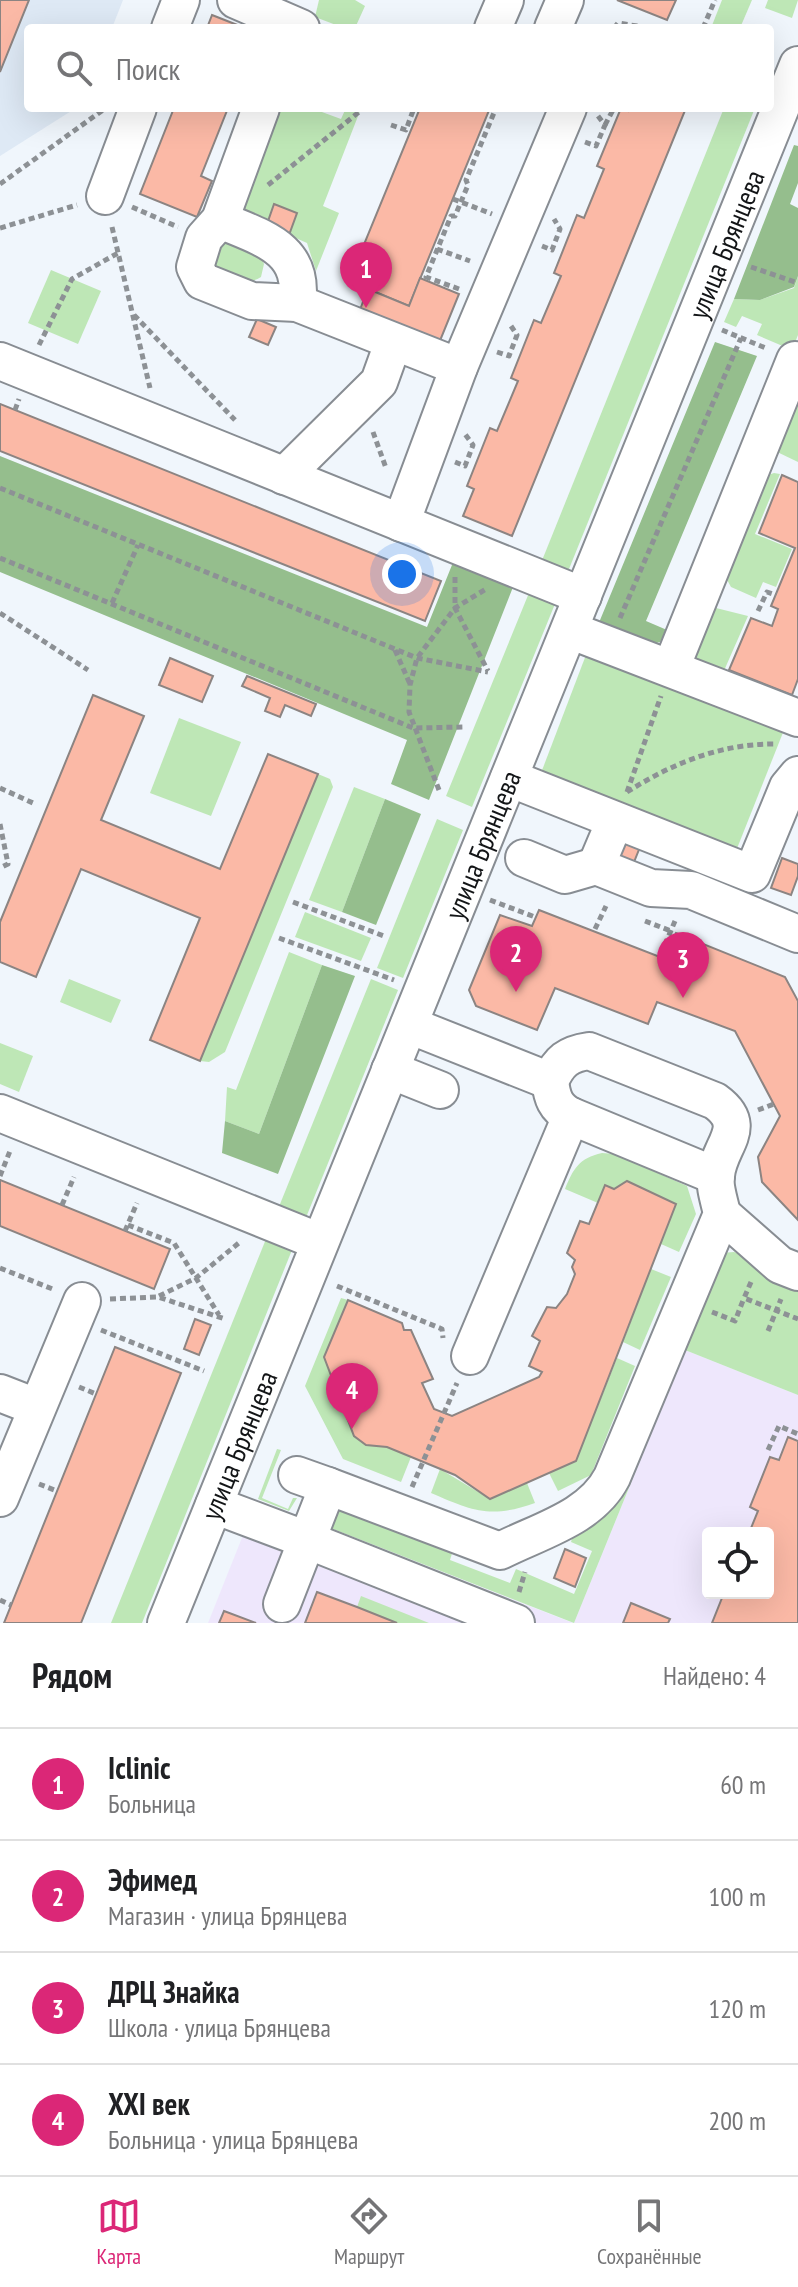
<!DOCTYPE html>
<html lang="ru">
<meta charset="utf-8">
<style>
:root{--surface:#fff;--page:#f6f6f6;--text:#202124;--muted:#757577;--line:#e0e0e0;--accent:#db2777}
body{margin:0;font-family:"PT Sans Narrow",sans-serif;background:var(--page);color:var(--text)}
.controls{position:absolute;right:24px;bottom:24px;display:grid;overflow:hidden;border-radius:8px;box-shadow:0 8px 32px #0002}
.controls button{width:72px;height:72px;display:grid;place-items:center;padding:0;border:0;border-bottom:2px solid var(--line);background:var(--surface);color:var(--text);font:40px sans-serif}
.you{position:absolute;left:402px;top:574px;width:28px;height:28px;margin:-20px;border:6px solid #fff;border-radius:50%;background:#1a73e8;box-shadow:0 0 0 12px #1a73e833}
.badge{display:grid;place-items:center;width:52px;height:52px;border-radius:50%;background:var(--accent);color:#fff;font-size:26px;font-weight:700}
.pin{position:absolute;translate:-50% -66px;filter:drop-shadow(0 2px 4px #0008)}
.pin::after{content:'';position:absolute;top:42px;width:28px;height:24px;background:inherit;clip-path:polygon(0 0,100% 0,50% 100%)}
.list{margin:0;padding:0;list-style:none}
h2{display:flex;justify-content:space-between;align-items:center;height:104px;margin:0;padding:0 32px;font-size:34px}
h2 small{font-size:26px;font-weight:400;color:var(--muted)}
.list li{display:grid;grid-template-columns:52px 1fr auto;gap:24px;align-items:center;box-sizing:border-box;height:112px;padding:0 32px;border-top:2px solid var(--line)}
.list b{display:block;font-size:30px;white-space:nowrap}
.list p{margin:0;font-size:26px;white-space:nowrap;color:var(--muted)}
.list em{font-size:26px;font-style:normal;color:var(--muted)}
.icon{flex:none;width:44px;height:44px;fill:none;stroke:currentColor;stroke-width:2;stroke-linecap:round;stroke-linejoin:round}
.map{position:relative;flex:none;width:798px;height:1623px;overflow:hidden}
.search{position:absolute;background:var(--surface);box-shadow:0 8px 32px #0002;left:24px;right:24px;top:24px;height:88px;display:flex;align-items:center;gap:20px;box-sizing:border-box;padding:0 28px;border-radius:8px;color:var(--muted);font-size:30px}
.sheet{height:552px;background:var(--surface)}
nav{display:flex;justify-content:space-around;align-items:center;box-sizing:border-box;height:112px;border-top:2px solid var(--line);background:var(--surface);font-size:22px;color:var(--muted)}
nav a{display:grid;justify-items:center;gap:4px}
nav .on{color:var(--accent)}
.map>svg:first-child{display:block}
.commercial{fill:#eee7fc;fill-rule:evenodd}
.built{fill:#dee9f5}
.green{fill:#bee7b6}
.forest{fill:#95be8d}
.building{fill:#fbb9a6;stroke:#8c8482;stroke-width:2}
.lines{fill:none;stroke-linecap:round;stroke-linejoin:round}
.minor-casing{stroke:#888d93;stroke-width:40}
.path{stroke:#8d9195;stroke-width:5;stroke-dasharray:6 4;stroke-linecap:butt}
.minor{stroke:#fff;stroke-width:36}
.labels{text-anchor:middle;dominant-baseline:central;stroke-width:8;stroke-linejoin:round;paint-order:stroke}
.street-label{font-size:28px;fill:#131517;stroke:#fff}
</style>
<div class="map">
<svg width="798" height="1623" viewBox="0 0 798 1623">
<rect width="100%" height="100%" fill="#f0f6fc"/>
<g class="commercial">
<path d="M685,1350l113,45v228h-224zM708,1533h60v60h-60z"/>
<polygon points="257,1500 573,1623 208,1623"/>
</g>
<polygon class="built" points="0,0 123,0 112,28 28,28 28,108 76,108 0,156"/>
<g class="green">
<polygon points="319,0 355,0 365,6 355,28 344,28 315,17"/>
<polygon points="722,0 752,0 740,28 711,28"/>
<polygon points="768,0 798,0 792,18 765,8"/>
<polygon points="268,108 311,108 341,119 346,108 360,111 323,206 339,213 316,271 307,243 289,235 297,213 274,205 266,227 231,211"/>
<polygon points="724,108 755,108 567,574 541,563"/>
<path d="M222,238l37,14 5,12 -3,13c-16,11 -32,-2 -47,-10z"/>
<polygon points="51,270 101,291 78,344 28,323"/>
<polygon points="798,276 798,335 792,350 757,335 762,324 742,316 736,327 724,322 734,299 760,300 794,288"/>
<polygon points="798,392 798,462 773,450"/>
<polygon points="774,473 780,474 755,534 792,549 776,587 763,582 756,598 731,587 726,578 768,475"/>
<polygon points="531,588 557,599 472,807 446,796"/>
<polygon points="716,608 748,616 723,673 692,659 707,612"/>
<polygon points="589,647 786,725 736,851 541,773"/>
<polygon points="179,718 241,742 211,816 150,793"/>
<polygon points="318,774 330,779 333,787 225,1052 209,1062 200,1061"/>
<polygon points="354,787 385,799 342,912 309,900"/>
<polygon points="437,819 463,830 403,978 377,968"/>
<polygon points="305,912 371,938 361,961 295,937"/>
<polygon points="289,952 322,965 259,1134 225,1121 227,1087 236,1090"/>
<polygon points="69,979 121,1000 111,1023 60,1002"/>
<polygon points="371,979 398,990 303,1225 276,1214"/>
<polygon points="0,1043 33,1056 19,1092 0,1084"/>
<path d="M602,1153l13,1 72,32 9,28 -17,38 -18,-8 15,-40 -49,-23 -13,8 -9,-3 -7,17 -33,-14c8,-20 14,-31 37,-36z"/>
<polygon points="266,1239 292,1250 142,1623 111,1623"/>
<polygon points="734,1252 754,1259 752,1265 798,1284 798,1395 685,1350 574,1623 333,1529 329,1524 334,1506 454,1547 450,1560 510,1583 516,1569 574,1594 592,1551 571,1542 573,1535 721,1253"/>
<polygon points="651,1269 671,1277 640,1350 623,1342"/>
<polygon points="341,1298 348,1300 324,1357 354,1436 366,1445 387,1447 411,1457 401,1482 343,1459 305,1386"/>
<polygon points="617,1358 635,1366 591,1475 558,1491 549,1473 576,1461"/>
<polygon points="277,1449 281,1450 262,1498 288,1509 293,1498 297,1498 289,1511 258,1499"/>
<path d="M440,1469l50,30 37,-16 8,20c-45,16 -62,8 -104,-10z"/>
<polygon points="361,1596 429,1623 397,1623 357,1607"/>
</g>
<g class="forest">
<polygon points="794,145 798,146 798,183 790,204 798,208 798,276 794,287 760,300 734,299"/>
<polygon points="715,342 757,356 646,621 667,630 660,642 653,644 598,625"/>
<polygon points="0,456 427,627 456,555 517,577 429,800 391,784 407,740 0,572"/>
<polygon points="385,799 421,814 376,925 342,912"/>
<polygon points="322,965 355,976 278,1174 222,1153 225,1121 259,1134"/>
</g>
<g class="building">
<polygon points="0,0 29,0 0,72"/>
<polygon points="617,0 676,0 667,20"/>
<polygon points="212,15 245,28 207,28"/>
<polygon points="174,108 228,108 201,176 212,181 197,217 140,194"/>
<polygon points="420,108 490,108 409,306 349,281"/>
<polygon points="621,108 628,111 629,108 686,108 512,536 463,516 474,489 467,486 490,428 497,431 518,381 511,378 534,320 541,323 561,276 554,273 577,215 584,218 604,169 597,166"/>
<polygon points="274,204 297,213 289,235 266,227"/>
<polygon points="420,278 459,294 435,353 356,320 368,289 409,306"/>
<polygon points="257,319 276,327 268,345 249,337"/>
<polygon points="0,404 441,581 425,621 0,451"/>
<polygon points="782,475 798,482 798,679 792,695 729,670 751,618 772,626 778,609 771,606 795,548 759,533"/>
<polygon points="170,658 213,676 202,702 159,685"/>
<polygon points="247,676 316,704 311,716 285,705 280,717 265,711 270,698 242,686"/>
<polygon points="93,695 144,716 101,820 220,869 268,754 318,774 200,1061 150,1040 200,918 81,869 36,977 0,962 0,922"/>
<polygon points="620,838 640,847 632,867 611,859"/>
<polygon points="782,858 798,864 798,876 791,895 771,888"/>
<polygon points="539,910 665,959 676,933 785,977 798,1001 798,1220 762,1182 758,1157 780,1116 735,1031 657,1002 648,1024 555,988 537,1030 476,1006 469,990 500,915 532,926"/>
<polygon points="0,1180 170,1249 154,1289 0,1226"/>
<polygon points="627,1181 676,1204 576,1461 490,1499 455,1475 387,1447 366,1445 354,1436 324,1357 348,1300 402,1323 404,1330 411,1330 433,1379 422,1383 434,1409 452,1416 539,1377 542,1372 529,1366 540,1341 532,1336 547,1307 556,1308 567,1294 575,1274 572,1267 575,1260 567,1253 580,1221 589,1224 605,1185 614,1189"/>
<polygon points="195,1319 211,1325 199,1355 184,1349"/>
<polygon points="115,1347 181,1373 81,1623 4,1623"/>
<polygon points="788,1437 798,1441 798,1623 712,1623 724,1593 768,1593 768,1533 749,1533 758,1511 750,1507 770,1457 779,1460"/>
<polygon points="565,1549 586,1558 575,1587 554,1578"/>
<polygon points="317,1592 357,1607 397,1623 305,1623"/>
<polygon points="631,1603 670,1619 668,1623 623,1623"/>
<polygon points="224,1611 256,1623 219,1623"/>
</g>
<g class="lines">
<g class="minor-casing">
<g id="minor">
<polyline points="236,0 301,28"/>
<polyline points="170,28 181,0"/>
<polyline points="493,28 505,0"/>
<polyline points="553,28 565,0"/>
<polyline points="261,108 220,220 204,238 195,267 202,281 252,301 297,303 459,367"/>
<polyline points="105,196 138,108"/>
<path d="M220,220c42,18 85,28 77,83"/>
<polyline points="0,361 583,596"/>
<polyline points="284,476 379,382 393,343"/>
<polyline points="401,523 459,367 568,108"/>
<polyline points="585,636 798,718"/>
<polyline points="671,668 795,360 798,361"/>
<polyline points="509,778 752,874 788,787 798,775"/>
<polyline points="615,821 596,866 651,888 691,890 798,934"/>
<polyline points="524,858 565,875 596,866"/>
<polyline points="390,1070 440,1090"/>
<polyline points="0,1113 320,1242"/>
<polyline points="571,1116 716,1176"/>
<polyline points="722,1214 780,1265 798,1272"/>
<path d="M470,1356l101,-240c-16,-8 -19,-19 -21,-35"/>
<polyline points="0,1393 36,1407"/>
<polyline points="297,1475 328,1486"/>
<polyline points="0,1498 82,1301"/>
<path d="M214,1505l93,35 21,-54 172,65c39,-20 91,-33 112,-74l110,-263c-2,-11 -8,-27 -6,-38 2,-31 35,-49 -1,-75l-126,-50c-21,3 -30,10 -39,30l-141,-56"/>
<polyline points="282,1604 307,1540 516,1623"/>
<path id="s1" d="M166,1623l632,-1558"/>
</g>
</g>
<g class="path">
<polyline points="614,28 618,23 650,28"/>
<polyline points="703,28 715,0"/>
<polyline points="391,125 406,130 414,108"/>
<polyline points="605,125 614,108"/>
<polyline points="585,142 596,146 605,125 598,116"/>
<polyline points="0,184 103,110"/>
<polyline points="268,185 364,108"/>
<polyline points="453,199 492,214"/>
<polyline points="132,207 178,227"/>
<polyline points="112,227 150,388"/>
<polyline points="0,228 77,205"/>
<polyline points="542,246 552,250 560,229 554,219"/>
<polyline points="437,249 470,261"/>
<polyline points="751,267 798,283"/>
<polyline points="459,289 426,277 451,216 455,216 468,185 466,180 496,108"/>
<polyline points="134,315 235,420"/>
<polyline points="722,330 768,349"/>
<polyline points="39,345 72,279 118,253"/>
<polyline points="497,352 509,356 517,335 511,326"/>
<polyline points="15,410 19,399"/>
<polyline points="373,432 386,468"/>
<polyline points="455,462 465,466 473,445 465,434"/>
<polyline points="0,488 417,658 488,672"/>
<polyline points="0,558 413,728 465,727"/>
<polyline points="455,577 455,608 488,671"/>
<polyline points="112,603 138,545"/>
<polyline points="758,611 767,592 776,595"/>
<polyline points="0,613 88,670"/>
<polyline points="620,618 741,338"/>
<polyline points="395,650 410,684"/>
<polyline points="0,788 33,803"/>
<polyline points="439,790 409,712 410,685 417,658 455,608 486,589"/>
<path d="M627,792c46,-29 93,-48 147,-48"/>
<polyline points="627,792 661,696"/>
<polyline points="0,824 8,864 0,868"/>
<polyline points="490,900 535,917"/>
<polyline points="293,902 384,936"/>
<polyline points="645,921 671,931"/>
<polyline points="595,929 606,906"/>
<polyline points="279,938 394,980"/>
<polyline points="661,954 675,921"/>
<polyline points="758,1110 774,1104"/>
<polyline points="0,1176 10,1151"/>
<polyline points="62,1205 74,1177"/>
<polyline points="128,1225 174,1243 219,1315"/>
<polyline points="125,1231 137,1203"/>
<polyline points="0,1268 55,1290"/>
<polyline points="751,1282 744,1298 798,1319"/>
<polyline points="337,1286 442,1329 443,1338"/>
<polyline points="159,1296 196,1278 240,1242"/>
<polyline points="110,1299 158,1297 225,1319"/>
<polyline points="712,1312 735,1321 744,1298"/>
<polyline points="101,1330 204,1371"/>
<polyline points="768,1331 781,1299"/>
<polyline points="79,1387 96,1394"/>
<polyline points="768,1450 779,1426 798,1434"/>
<polyline points="39,1484 57,1491"/>
<polyline points="412,1487 457,1383"/>
<polyline points="519,1592 525,1572"/>
<polyline points="0,1600 11,1605"/>
</g>
<use href="#minor" class="minor"/>
</g>
<g class="labels">
<g class="street-label">
<text stroke="none"><textPath href="#s1" startOffset="1488">улица Брянцева</textPath></text>
<text stroke="none"><textPath href="#s1" startOffset="840">улица Брянцева</textPath></text>
<text stroke="none"><textPath href="#s1" startOffset="192">улица Брянцева</textPath></text>
</g>
</g>
</svg>
<div class="controls">
<button><svg class="icon" aria-label="locate" viewBox="0 0 24 24"><circle cx="12" cy="12" r="6"/><path d="M12 2v4M12 18v4M2 12h4M18 12h4"/></svg></button>
</div>
<div class="you"></div>
<div class="pin badge" style="left:366px;top:308px">1</div>
<div class="pin badge" style="left:516px;top:992px">2</div>
<div class="pin badge" style="left:683px;top:998px">3</div>
<div class="pin badge" style="left:352px;top:1429px">4</div>
<div class="search"><svg class="icon" aria-label="search" viewBox="0 0 24 24"><circle cx="10" cy="10" r="6"/><path d="M15 15l6 6"/></svg>Поиск</div>
</div>
<section class="sheet">
<h2>Рядом<small>Найдено: 4</small></h2>
<ul class="list">
<li><span class="badge">1</span><div><b>Iclinic</b><p>Больница</p></div><em>60 m</em></li>
<li><span class="badge">2</span><div><b>Эфимед</b><p>Магазин · улица Брянцева</p></div><em>100 m</em></li>
<li><span class="badge">3</span><div><b>ДРЦ Знайка</b><p>Школа · улица Брянцева</p></div><em>120 m</em></li>
<li><span class="badge">4</span><div><b>XXI век</b><p>Больница · улица Брянцева</p></div><em>200 m</em></li>
</ul>
</section>
<nav>
<a class="on"><svg class="icon" aria-label="map" viewBox="0 0 24 24"><path d="M3 6l6-2 6 2 6-2v14l-6 2-6-2-6 2zM9 4v14M15 6v14"/></svg>Карта</a>
<a><svg class="icon" aria-label="directions" viewBox="0 0 24 24"><path d="M12 3l9 9-9 9-9-9zM9 14v-3h6M13 9l2 2-2 2"/></svg>Маршрут</a>
<a><svg class="icon" aria-label="saved" viewBox="0 0 24 24"><path d="M7 4h10v16l-5-4-5 4z"/></svg>Сохранённые</a>
</nav>
